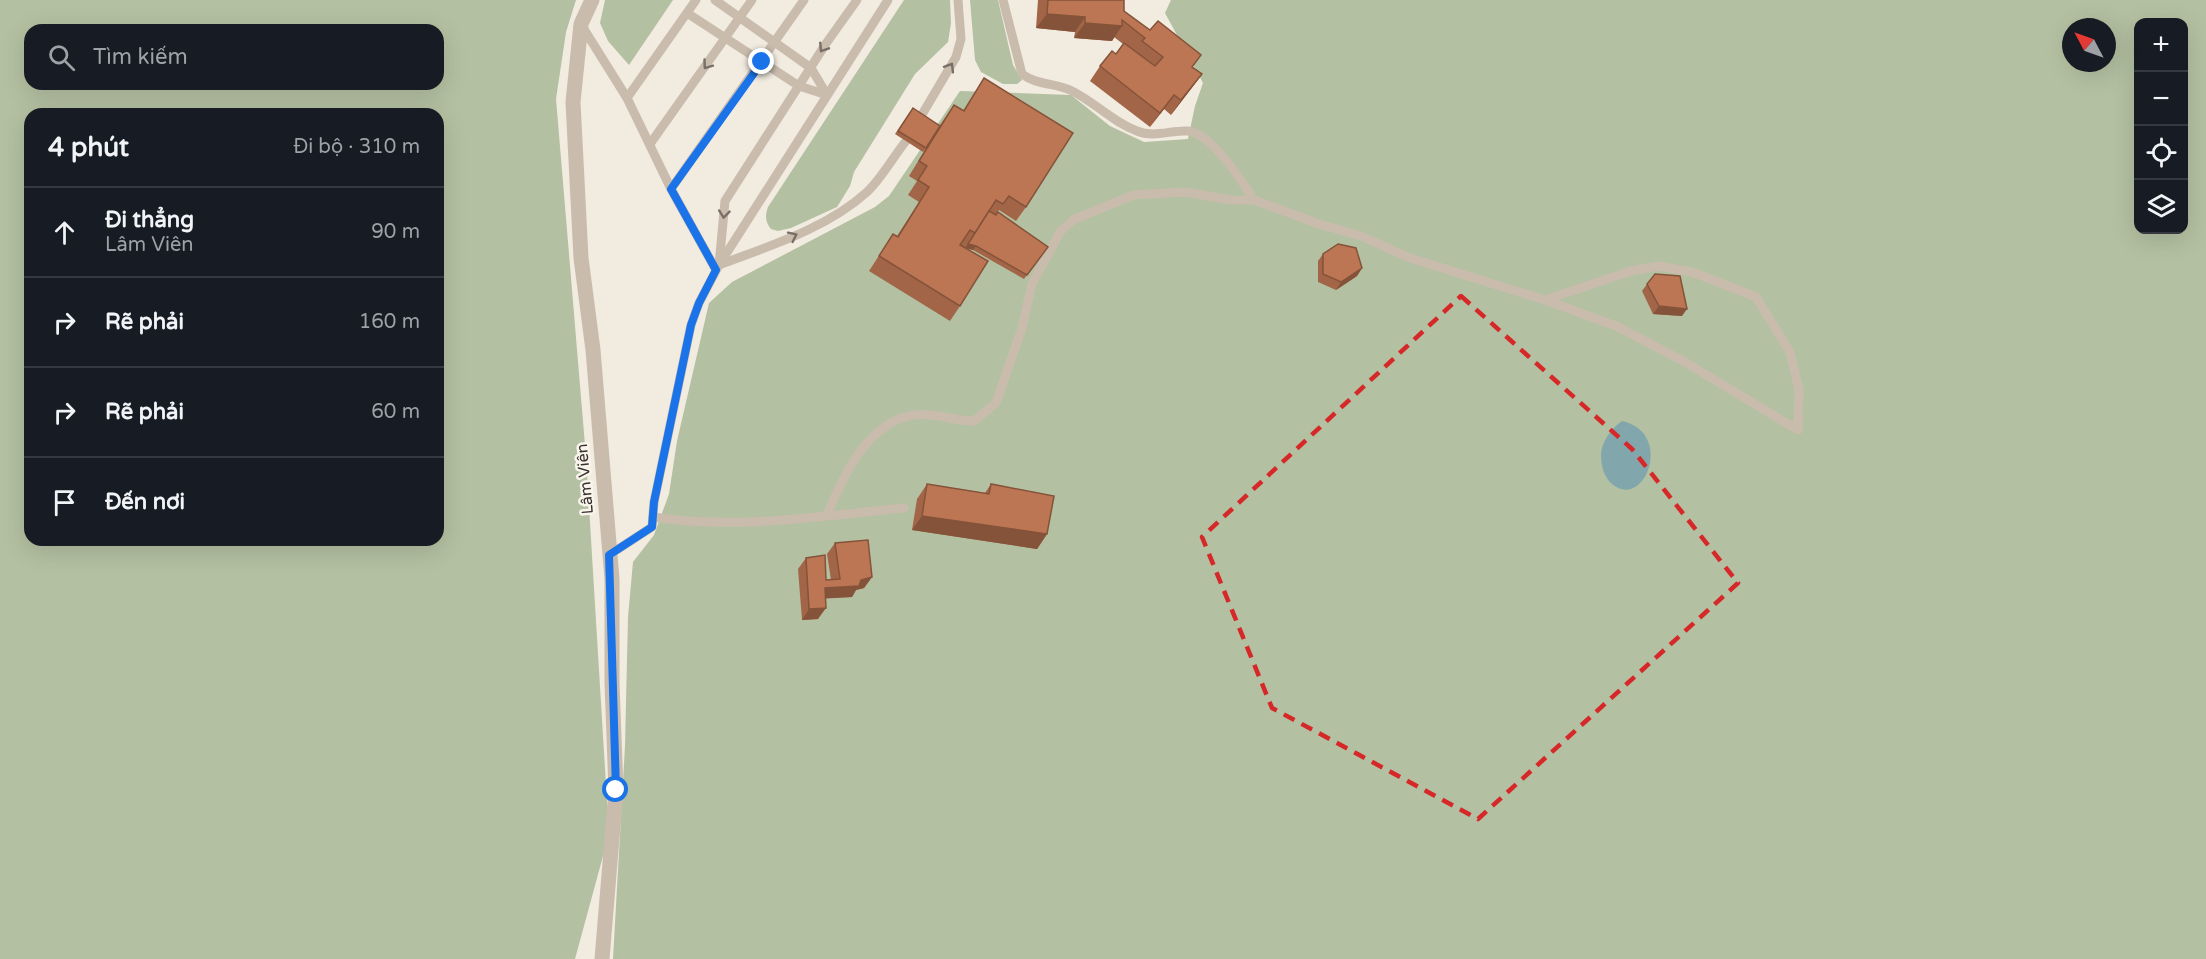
<!DOCTYPE html>
<html lang="vi">
<meta charset="utf-8">
<style>
:root{--surface:#171b24;--page:#242831;--text:#f1f3f6;--muted:#9ea1a6;--line:#363941}
body{margin:0;font-family:"Varela Round",sans-serif;background:var(--page);color:var(--text)}
.controls{position:absolute;right:18px;top:18px;display:grid;overflow:hidden;border-radius:12px;box-shadow:0 6px 24px #0002}
.controls button{width:54px;height:54px;display:grid;place-items:center;padding:0;border:0;border-bottom:2px solid var(--line);background:var(--surface);color:var(--text);font:30px sans-serif}
.compass{position:absolute;left:2062px;top:18px;width:54px;height:54px;border-radius:50%;background:var(--surface);box-shadow:0 6px 24px #0002;rotate:311deg}
.stop{position:absolute;width:18px;height:18px;margin:-14px;border:4px solid #1a73e8;border-radius:50%;background:#fff}
.stop.end{background:#1a73e8;border-color:#fff;box-shadow:0 2px 6px #0008}
.list{margin:0;padding:0;list-style:none}
h2{display:flex;justify-content:space-between;align-items:center;height:78px;margin:0;padding:0 24px;font-size:26px}
h2 small{font-size:20px;font-weight:400;color:var(--muted)}
.list li{display:grid;grid-template-columns:39px 1fr auto;gap:18px;align-items:center;box-sizing:border-box;height:90px;padding:0 24px;border-top:2px solid var(--line)}
.list b{display:block;font-size:22px;white-space:nowrap}
.list p{margin:0;font-size:20px;white-space:nowrap;color:var(--muted)}
.list em{font-size:20px;font-style:normal;color:var(--muted)}
.icon{flex:none;width:33px;height:33px;fill:none;stroke:currentColor;stroke-width:2;stroke-linecap:round;stroke-linejoin:round}
.map{position:relative;flex:none;width:2206px;height:959px;overflow:hidden}
.search{position:absolute;background:var(--surface);box-shadow:0 6px 24px #0002;left:24px;top:24px;width:420px;height:66px;display:flex;align-items:center;gap:15px;box-sizing:border-box;padding:0 21px;border-radius:18px;color:var(--muted);font-size:22px}
.panel{position:absolute;background:var(--surface);box-shadow:0 6px 24px #0002;left:24px;top:108px;width:420px;height:438px;border-radius:18px}
.map>svg:first-child{display:block}
.green{fill:#b3c0a1;fill-rule:evenodd}
.water{fill:#81a7ad}
.lines{fill:none;stroke-linecap:round;stroke-linejoin:round}
.lane{stroke:#c9bcad;stroke-width:9}
.street{stroke:#c9bcad;stroke-width:15}
.wall{fill:#a36547}
.shaded-wall{fill:#84533a}
.building{fill:#bd7653;stroke:#84533a;stroke-width:1.5}
.oneway{stroke:#796f66}
.route{stroke:#1a73e8;stroke-width:8}
.marked{fill:none;stroke:#d62828;stroke-width:4.5;stroke-dasharray:12 8;stroke-linejoin:round}
.labels{text-anchor:middle;dominant-baseline:central;stroke-width:5;stroke-linejoin:round;paint-order:stroke}
.street-label{font-size:16px;fill:#38302b;stroke:#f9f5ed}
</style>
<div class="map">
<svg width="2206" height="959" viewBox="0 0 2206 959">
<rect width="100%" height="100%" fill="#f2ebe0"/>
<g class="green">
<path d="M0,0h576l-10,32 -10,67 30,358 23,377 -34,125h-575zM30,30h408v54h-408zM30,114h408v426h-408z"/>
<polygon points="605,0 673,0 629,65 608,41 600,23"/>
<path d="M904,0h46l1,23 -3,19 -33,32 -61,98 -4,14 -13,21 -46,21 -13,3 -7,-2c-6,-8 -6,-13 -3,-22z"/>
<polygon points="970,0 998,0 1013,65 1022,80 1017,84 1003,84 981,72 975,60"/>
<path d="M1171,0h1035v959h-1593l12,-213 3,-129 5,-55 21,-27 15,-41 8,-53 32,-138 23,-21 143,-75 14,-11 71,-105 111,4 39,31 34,16 44,-3 7,-33 8,-23 -38,-70zM2138,22h46v208h-46zM2071,27h36v36h-36z"/>
</g>
<path class="water" d="M1622,421c53,12 22,90 -10,63 -8,-7 -11,-18 -11,-29 0,-13 11,-27 21,-34z"/>
<g class="lines">
<g class="lane">
<polyline points="715,0 811,68 827,95"/>
<path d="M857,0l-32,45 -100,156 -6,64c50,-19 107,-36 148,-73 15,-14 26,-35 39,-51"/>
<path d="M1003,0l19,74c14,11 33,9 48,16 24,11 42,32 67,41 17,7 34,-1 51,0 23,2 54,50 66,69"/>
<polyline points="687,13 799,86 827,95"/>
<polyline points="582,26 627,98 671,189 716,270"/>
<polyline points="627,98 696,0"/>
<polyline points="920,118 956,57 961,39 958,0"/>
<polyline points="650,144 752,0"/>
<polyline points="671,189 804,0"/>
<path d="M827,515c15,-37 41,-94 87,-100 21,-3 40,6 60,6l22,-18 26,-75 10,-44 28,-52 13,-12 60,-25 52,-3 46,8h23l65,24 42,12 49,22 135,42 71,26 69,36 113,68 1,-40 -9,-38 -34,-55 -64,-25 -34,-6 -27,5 -86,29"/>
<path d="M653,517c83,13 168,-1 251,-9"/>
<polyline points="609,555 652,527 654,502 691,325 699,303 719,265 888,0"/>
</g>
<polyline class="street" points="592,0 581,24 573,102 581,258 593,350 612,579 612,683 616,790 602,959"/>
</g>
<g class="wall">
<polygon points="1038,0 1124,0 1124,11 1202,74 1171,115 1164,109 1150,127 1090,81 1100,66 1116,54 1123,44 1114,37 1112,41 1074,38 1075,32 1036,28"/>
<polygon points="984,78 1026,207 1016,221 999,210 998,212 1048,247 1024,279 973,250 966,248 960,306 950,321 869,271 893,234 897,236 919,202 908,195 917,181 909,176 925,150 923,152 895,134 910,112 940,125 954,105 963,111"/>
<polygon points="1323,254 1362,268 1357,276 1336,290 1318,282 1318,261"/>
<polygon points="1647,284 1682,316 1653,314 1642,291"/>
<polygon points="927,484 985,493 991,484 1047,534 1037,549 912,530 917,499"/>
<polygon points="835,543 872,577 864,588 856,590 852,597 825,598 818,619 802,620 798,569 806,558 826,580 831,580 827,554"/>
</g>
<g class="shaded-wall">
<polygon points="1047,14 1085,17 1075,32 1036,28"/>
<polygon points="1085,23 1122,26 1112,41 1074,38"/>
<polygon points="1202,74 1191,89 1171,115 1181,100"/>
<polygon points="1174,95 1164,109 1150,127 1160,113"/>
<polygon points="968,244 976,246 973,250 965,248"/>
<polygon points="1362,268 1357,276 1336,290 1341,282"/>
<polygon points="1659,306 1687,309 1682,316 1653,314"/>
<polygon points="922,516 1047,534 1037,549 912,530"/>
<polygon points="872,577 864,588 856,590 852,597 817,599 825,588"/>
<polygon points="826,608 818,619 802,620 809,609"/>
</g>
<g class="building">
<polygon points="1048,0 1124,0 1124,11 1150,30 1158,21 1201,55 1192,67 1202,74 1181,100 1174,95 1160,113 1100,66 1112,51 1116,54 1124,43 1155,66 1163,57 1142,41 1145,38 1122,20 1122,26 1085,23 1085,17 1047,14"/>
<polygon points="984,78 1073,133 1026,207 1009,196 1003,204 996,200 975,233 970,230 960,245 988,261 960,306 879,256 893,234 898,237 929,187 918,180 927,166 919,161 954,105 964,111"/>
<polygon points="913,108 940,126 926,148 898,131"/>
<polygon points="989,211 996,215 998,212 1048,247 1027,275 976,246 968,244"/>
<polygon points="1338,244 1356,248 1362,268 1341,282 1323,274 1323,254"/>
<polygon points="1655,274 1680,276 1687,309 1659,306 1647,284"/>
<polygon points="927,484 989,494 991,484 1054,496 1047,534 922,516"/>
<polygon points="868,540 872,577 861,580 859,586 825,588 826,608 809,609 806,558 825,555 826,580 840,579 835,543"/>
</g>
<defs><path id="oneway-chevron" d="M-2-3.5L2.5 0L-2 3.5" fill="none" stroke-width="1.6" stroke-linecap="round" stroke-linejoin="round" transform="scale(1.5)"/></defs>
<g class="oneway">
<use href="#oneway-chevron" transform="translate(823 48) rotate(123)"/>
<use href="#oneway-chevron" transform="translate(707 65) rotate(126)"/>
<use href="#oneway-chevron" transform="translate(950 67) rotate(-59)"/>
<use href="#oneway-chevron" transform="translate(724 214) rotate(96)"/>
<use href="#oneway-chevron" transform="translate(793 236) rotate(-26)"/>
</g>
<g class="lines">
<polyline class="route" points="616,790 609,555 652,527 654,502 691,325 699,303 716,270 671,189 762,62"/>
</g>
<path class="marked" d="M1461,296l171,153 106,134 -260,236 -206,-111 -70,-171z"/>
<g class="labels">
<g class="street-label">
<text transform="translate(585 479) rotate(-95)">Lâm Viên</text>
</g>
</g>
</svg>
<div class="controls">
<button>+</button>
<button>−</button>
<button><svg class="icon" aria-label="locate" viewBox="0 0 24 24"><circle cx="12" cy="12" r="6"/><path d="M12 2v4M12 18v4M2 12h4M18 12h4"/></svg></button>
<button><svg class="icon" aria-label="layers" viewBox="0 0 24 24"><path d="M12 4l9 5-9 5-9-5zM3 14l9 5 9-5"/></svg></button>
</div>
<svg class="compass" viewBox="-18 -18 36 36"><path d="M0-13l5 13h-10z" fill="#e53935"/><path d="M0 13l5-13h-10z" fill="#9ea1a6"/></svg>
<div class="stop" style="left:616px;top:790px"></div>
<div class="stop end" style="left:762px;top:62px"></div>
<div class="search"><svg class="icon" aria-label="search" viewBox="0 0 24 24"><circle cx="10" cy="10" r="6"/><path d="M15 15l6 6"/></svg>Tìm kiếm</div>
<section class="panel">
<h2>4 phút<small>Đi bộ · 310 m</small></h2>
<ul class="list">
<li><svg class="icon" aria-label="ahead" viewBox="0 0 24 24"><path d="M12 20V5M6 11l6-6 6 6"/></svg><div><b>Đi thẳng</b><p>Lâm Viên</p></div><em>90 m</em></li>
<li><svg class="icon" aria-label="right" viewBox="0 0 24 24"><path d="M7 20v-9h11M14 6l5 5-5 5"/></svg><div><b>Rẽ phải</b></div><em>160 m</em></li>
<li><svg class="icon" aria-label="right" viewBox="0 0 24 24"><path d="M7 20v-9h11M14 6l5 5-5 5"/></svg><div><b>Rẽ phải</b></div><em>60 m</em></li>
<li><svg class="icon" aria-label="arrive" viewBox="0 0 24 24"><path d="M6 21V4h12l-3 4 3 4H6"/></svg><div><b>Đến nơi</b></div></li>
</ul>
</section>
</div>
